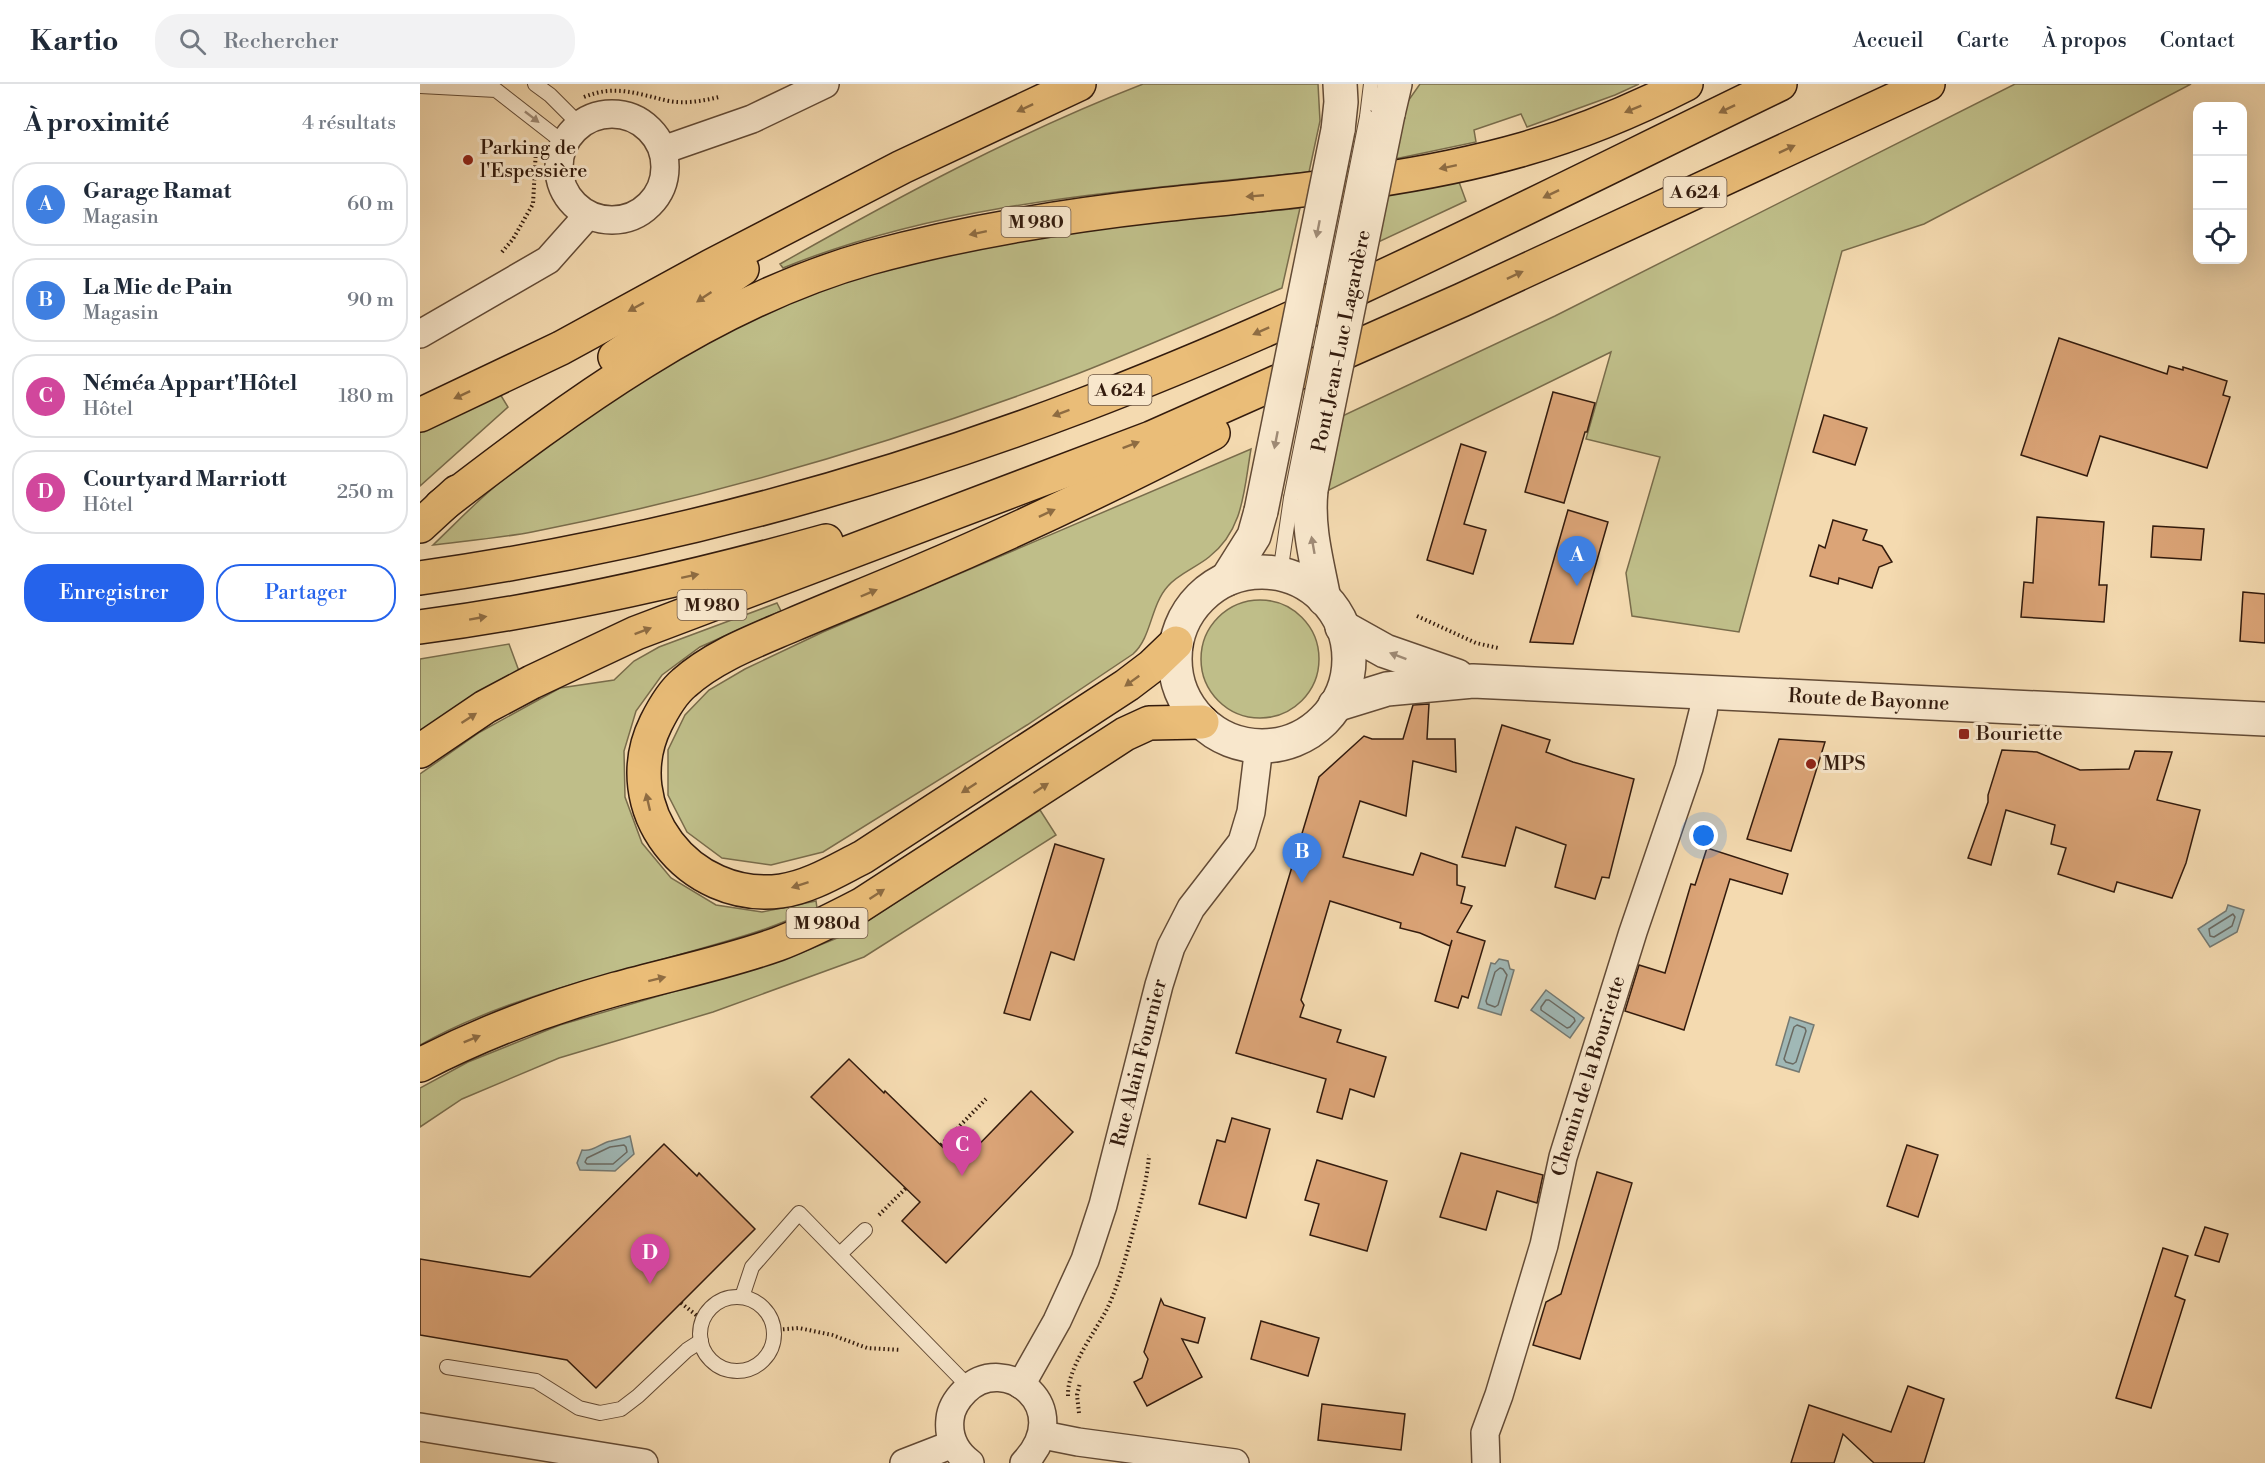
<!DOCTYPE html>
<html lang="fr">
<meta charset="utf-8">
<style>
:root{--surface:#fff;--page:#f2f2f3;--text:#1f2937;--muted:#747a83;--line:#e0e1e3;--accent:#2563eb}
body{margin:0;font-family:"Libre Bodoni",serif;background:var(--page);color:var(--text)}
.controls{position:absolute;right:18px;top:18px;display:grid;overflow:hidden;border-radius:12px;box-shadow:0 6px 24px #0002}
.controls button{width:54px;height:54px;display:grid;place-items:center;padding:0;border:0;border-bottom:2px solid var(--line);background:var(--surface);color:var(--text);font:30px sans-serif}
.you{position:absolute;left:1284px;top:752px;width:21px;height:21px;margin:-15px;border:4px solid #fff;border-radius:50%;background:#1a73e8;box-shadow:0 0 0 9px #1a73e833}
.badge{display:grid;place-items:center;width:39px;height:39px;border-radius:50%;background:var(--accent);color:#fff;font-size:20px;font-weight:700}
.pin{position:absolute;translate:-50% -50px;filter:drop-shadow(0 2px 3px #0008)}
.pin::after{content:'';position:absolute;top:32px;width:21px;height:18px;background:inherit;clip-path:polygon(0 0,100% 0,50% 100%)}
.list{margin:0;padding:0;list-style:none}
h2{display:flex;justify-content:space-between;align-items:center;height:78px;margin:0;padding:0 24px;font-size:26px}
h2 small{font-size:20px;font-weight:400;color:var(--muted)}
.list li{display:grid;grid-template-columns:39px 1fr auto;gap:18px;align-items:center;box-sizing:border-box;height:84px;margin:0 12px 12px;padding:0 12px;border:2px solid var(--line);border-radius:24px}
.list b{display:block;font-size:22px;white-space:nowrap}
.list p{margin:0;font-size:20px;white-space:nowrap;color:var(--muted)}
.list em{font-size:20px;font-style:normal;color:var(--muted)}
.actions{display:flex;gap:12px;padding:18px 24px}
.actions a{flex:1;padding:14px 0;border:2px solid var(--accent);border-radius:24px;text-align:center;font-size:21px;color:var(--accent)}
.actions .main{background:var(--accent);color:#fff}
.icon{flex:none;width:33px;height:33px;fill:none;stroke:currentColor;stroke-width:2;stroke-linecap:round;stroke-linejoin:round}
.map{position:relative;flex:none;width:1845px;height:1379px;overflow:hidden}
header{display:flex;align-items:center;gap:36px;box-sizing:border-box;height:84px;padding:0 30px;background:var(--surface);border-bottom:2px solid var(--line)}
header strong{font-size:28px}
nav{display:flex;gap:33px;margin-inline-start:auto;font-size:21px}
.search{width:420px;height:54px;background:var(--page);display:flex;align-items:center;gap:15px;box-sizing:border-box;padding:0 21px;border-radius:24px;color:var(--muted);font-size:22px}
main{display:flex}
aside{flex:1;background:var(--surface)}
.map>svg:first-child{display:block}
.green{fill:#bfbe89;stroke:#796c4b;stroke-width:1.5}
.water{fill:#a0b8b6;stroke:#747972;stroke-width:1.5}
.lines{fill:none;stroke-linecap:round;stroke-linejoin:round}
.shore{stroke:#6a6a62;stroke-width:1.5}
.building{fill:#dba477;stroke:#331b0d;stroke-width:1.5}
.service-casing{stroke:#634b36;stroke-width:16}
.minor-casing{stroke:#634b36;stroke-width:30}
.tertiary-casing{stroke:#634b36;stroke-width:36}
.trunk-casing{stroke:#331b0d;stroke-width:36}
.motorway-casing{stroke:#331b0d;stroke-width:36}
.path{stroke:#331b0d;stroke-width:4;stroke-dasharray:1.5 3;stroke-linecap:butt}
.service{stroke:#f8e7cc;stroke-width:14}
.minor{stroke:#f8e7cc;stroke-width:27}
.tertiary{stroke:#f8e7cc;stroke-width:33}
.trunk{stroke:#eabd78;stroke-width:33}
.motorway{stroke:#eabd78;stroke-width:33}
.service-bridge-casing{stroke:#634b36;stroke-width:16;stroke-linecap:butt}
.tertiary-bridge-casing{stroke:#634b36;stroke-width:36;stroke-linecap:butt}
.service-bridge{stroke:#f8e7cc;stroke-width:14}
.tertiary-bridge{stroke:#f8e7cc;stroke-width:33}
.oneway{fill:#8e6c42}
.oneway2{fill:#9f8b76}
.poi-dot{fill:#8f2418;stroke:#f8e7cc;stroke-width:2}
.labels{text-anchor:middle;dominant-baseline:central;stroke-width:6;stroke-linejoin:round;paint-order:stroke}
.shield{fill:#f8e7cc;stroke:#6e5846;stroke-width:1.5}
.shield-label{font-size:18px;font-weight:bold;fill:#331b0d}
.poi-label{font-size:20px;fill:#331b0d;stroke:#f8e7cc;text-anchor:start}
.street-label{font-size:20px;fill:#331b0d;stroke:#f8e7cc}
</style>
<header>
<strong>Kartio</strong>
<div class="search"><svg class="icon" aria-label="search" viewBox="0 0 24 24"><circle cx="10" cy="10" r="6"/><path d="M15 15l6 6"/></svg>Rechercher</div>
<nav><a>Accueil</a><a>Carte</a><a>À propos</a><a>Contact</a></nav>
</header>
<main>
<aside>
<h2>À proximité<small>4 résultats</small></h2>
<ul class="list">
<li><span class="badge" style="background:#3f7fe0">A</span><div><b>Garage Ramat</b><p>Magasin</p></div><em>60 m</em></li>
<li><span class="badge" style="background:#3f7fe0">B</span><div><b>La Mie de Pain</b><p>Magasin</p></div><em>90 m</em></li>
<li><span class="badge" style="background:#d1479c">C</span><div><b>Néméa Appart'Hôtel</b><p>Hôtel</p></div><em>180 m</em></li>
<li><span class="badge" style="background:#d1479c">D</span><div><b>Courtyard Marriott</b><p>Hôtel</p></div><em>250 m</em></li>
</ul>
<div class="actions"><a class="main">Enregistrer</a><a>Partager</a></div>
</aside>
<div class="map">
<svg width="1845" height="1379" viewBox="0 0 1845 1379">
<rect width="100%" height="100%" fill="#f4dab0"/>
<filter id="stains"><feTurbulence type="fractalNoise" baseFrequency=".00333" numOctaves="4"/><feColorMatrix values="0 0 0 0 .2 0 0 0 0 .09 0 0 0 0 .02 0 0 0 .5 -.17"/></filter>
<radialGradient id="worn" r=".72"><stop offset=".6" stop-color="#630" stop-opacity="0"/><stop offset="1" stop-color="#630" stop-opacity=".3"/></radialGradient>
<g class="green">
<path d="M723,0h175l2,37 -11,51c-177,19 -360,28 -526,96l-3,-4c118,-67 237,-131 363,-180z"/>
<polygon points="1000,0 1219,0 1195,11 1107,43 1101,30 1054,46 1056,58 970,76 981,27"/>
<polygon points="1595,0 1771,0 1504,140 1422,167 1319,548 1212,532 1206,489 1240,373 1166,355 1191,268 903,409 916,335 1135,232"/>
<polygon points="1039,98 1046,117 952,161 963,111"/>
<path d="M880,124l-18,80c-69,29 -136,59 -205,86 -174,66 -362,122 -545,158 -32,6 -66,9 -99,13 20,-19 39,-39 59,-56 104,-91 224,-163 354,-208 17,-5 33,-12 50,-17 132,-35 269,-42 404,-56z"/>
<polygon points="80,310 88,323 0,402 0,345"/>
<path d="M831,365c-7,40 -7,81 -42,108 -12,10 -31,17 -41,29 -18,20 -16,51 -35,68l-106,71 -204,127 -52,13 -49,-7 -35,-26 -19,-37v-45l17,-35 24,-25 36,-21 78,-37z"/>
<circle cx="840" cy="575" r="59"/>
<path d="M357,519l4,8 -81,36 -38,28 -26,36 -12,40 1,46 17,46 29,35 45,27 46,7 54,-11 1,7c-18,7 -36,16 -55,22 -113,38 -236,56 -342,115v-271l60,-42 80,-44 54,-8 20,-19 25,-14z"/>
<polygon points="89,560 99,587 0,648 0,575"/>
<polygon points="620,726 636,751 444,873 293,928 139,974 42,1015 0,1043 0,1004 48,978 140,941 368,874 427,850"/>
</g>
<g class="water">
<polygon points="1808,821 1824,826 1817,848 1790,863 1778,845 1806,827"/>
<polygon points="1079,875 1088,877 1090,885 1094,886 1081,931 1058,924 1071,879 1075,880"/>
<polygon points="1126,906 1164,934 1150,954 1111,926"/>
<polygon points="1370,933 1394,941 1379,988 1356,981"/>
<path d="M210,1052l4,18 -19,17 -35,-1 -3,-7 5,-13c12,2 18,-7 29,-9 7,-2 12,-2 19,-5z"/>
</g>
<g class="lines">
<g class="shore">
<polygon points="1813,830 1815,833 1812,842 1794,853 1790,852 1789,845"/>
<polygon points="1080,884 1083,885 1087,891 1078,921 1075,923 1067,920 1066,917 1075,888"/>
<polygon points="1126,916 1129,916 1154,934 1155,937 1150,943 1147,944 1121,926 1121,923"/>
<polygon points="1377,941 1385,944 1386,947 1376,978 1373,980 1366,978 1364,975 1374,943"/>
<polygon points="204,1061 206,1063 207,1068 193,1080 167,1080 165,1078 167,1074 190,1063"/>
</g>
</g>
<g class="building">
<polygon points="1639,254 1747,290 1749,282 1763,286 1763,283 1807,297 1803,311 1810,313 1787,384 1680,352 1667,392 1601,371"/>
<polygon points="1133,308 1175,319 1167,348 1165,348 1144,419 1105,408"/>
<polygon points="1404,331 1447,344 1435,381 1393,368"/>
<polygon points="1041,360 1066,368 1044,440 1066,446 1053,490 1007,476"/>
<polygon points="1148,426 1188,438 1153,560 1110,558"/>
<polygon points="1617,433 1684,438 1679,501 1687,501 1684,538 1601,533 1604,498 1613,499"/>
<polygon points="1413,436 1447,446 1443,456 1462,462 1472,478 1459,483 1452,504 1419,494 1418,500 1390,492 1399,461 1405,464"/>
<polygon points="1733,442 1784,445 1781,476 1731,473"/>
<polygon points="1823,508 1845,510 1845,559 1820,557"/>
<polygon points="1009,620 1007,655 1035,655 1036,688 993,677 986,732 940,717 923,773 993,791 1001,769 1037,781 1037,801 1045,803 1041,819 1052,822 1037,848 1065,857 1048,914 1042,912 1038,924 1015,917 1032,856 1030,862 1000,849 980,844 981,839 910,817 881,916 884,921 880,933 921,946 917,958 966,973 954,1013 930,1005 922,1035 897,1028 906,995 816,969 899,693 944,652 952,655 983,655 993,621"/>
<polygon points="1082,641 1130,656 1126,668 1153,678 1214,695 1189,794 1182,793 1175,815 1135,803 1146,761 1096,743 1085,782 1042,773"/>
<polygon points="1359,655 1405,658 1371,767 1327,755"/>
<polygon points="1582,666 1617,668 1660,686 1709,685 1715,667 1752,668 1737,716 1780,726 1766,779 1752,814 1697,798 1694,808 1638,790 1646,764 1631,760 1635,741 1586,726 1571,781 1548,774 1568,718 1568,711"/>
<polygon points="635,760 684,775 654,876 631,868 610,936 584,929"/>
<polygon points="1287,764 1368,790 1362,810 1310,795 1264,946 1205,927 1219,881 1245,889 1271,800 1275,801"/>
<polygon points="429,975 464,1009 465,1007 540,1080 611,1007 653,1048 526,1179 482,1137 500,1118 391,1013"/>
<polygon points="812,1034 850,1045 826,1134 779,1120 797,1056 805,1058"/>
<polygon points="244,1060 277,1092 279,1089 335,1145 176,1304 147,1276 0,1251 0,1175 110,1193"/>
<polygon points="1487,1061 1518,1071 1498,1133 1467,1122"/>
<polygon points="1041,1069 1123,1091 1117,1119 1077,1107 1066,1146 1020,1133"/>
<polygon points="897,1076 967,1097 947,1167 890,1151 899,1120 885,1116"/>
<polygon points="1177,1088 1212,1099 1160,1275 1113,1261 1126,1218 1141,1210"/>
<polygon points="1785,1143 1808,1150 1799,1178 1775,1171"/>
<polygon points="1743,1164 1768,1172 1755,1212 1765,1216 1731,1324 1696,1314"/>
<polygon points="741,1215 744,1221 785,1234 778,1259 762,1255 782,1293 727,1322 714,1298 722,1294 728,1275 724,1268"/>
<polygon points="841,1237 899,1254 888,1292 831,1275"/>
<polygon points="1488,1302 1524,1315 1504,1379 1454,1379 1423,1350 1414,1379 1371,1379 1389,1321 1471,1348"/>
<polygon points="902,1320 985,1330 981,1366 898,1356"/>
</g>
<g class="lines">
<g class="service-casing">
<g id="service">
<polyline points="115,0 130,11 159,40"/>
<polyline points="0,2 76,6 144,59"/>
<polyline points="947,33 951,0"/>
<polyline points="860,490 871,414"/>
<polyline points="420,1170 445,1146"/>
<polyline points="322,1213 332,1183 379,1129 549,1303"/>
<circle cx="317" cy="1250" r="37"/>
<polyline points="27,1283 116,1297 159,1324 180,1329 201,1325 218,1312 267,1266 281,1257"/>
</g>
</g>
<g class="minor-casing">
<g id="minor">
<circle cx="192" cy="83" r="53"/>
<polyline points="243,66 332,35 405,0"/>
<polyline points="0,250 128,176 168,131"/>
<path id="s1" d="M601,1301l36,-64 28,-61 18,-55 56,-220 12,-38 20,-39 51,-66 9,-30 8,-66"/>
<polyline points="0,1343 224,1379"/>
<polyline points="623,1351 658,1358 815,1379"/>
<polyline points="484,1379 533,1360"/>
<path d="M550,1379c-15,-11 -22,-26 -20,-44 1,-11 7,-20 15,-28 40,-40 112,17 59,72"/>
<path id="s2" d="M1066,1379l-1,-30 14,-38 45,-150 19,-88 70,-225 56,-164 14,-56 3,-20"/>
</g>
</g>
<g class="tertiary-casing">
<g id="tertiary">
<polyline points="968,30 975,0"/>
<polyline points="918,46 921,18 920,0"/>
<path d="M891,406c-4,38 6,72 13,109"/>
<circle cx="842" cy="575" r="87"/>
<polyline points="807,495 834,452 841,427"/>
<polyline points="922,543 965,567 1037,592"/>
<path id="s3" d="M915,621l52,-16 86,-8 792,38"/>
</g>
</g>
<g class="trunk-casing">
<path id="trunk" d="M0,981c62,-32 128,-57 196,-76 54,-15 109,-26 162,-45 29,-11 56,-25 83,-39l264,-171 24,-11 53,-1"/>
</g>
<g class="motorway-casing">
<g id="motorway">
<polyline points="195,273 322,185"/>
<polyline points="0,331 141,264 291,182 482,83 659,0"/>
<path d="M21,422c130,-100 268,-203 428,-248 95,-26 193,-42 291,-53 122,-13 245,-22 364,-56 56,-16 111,-39 162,-65"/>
<polyline points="0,442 37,408"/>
<path d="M0,494c226,-32 450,-92 663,-173 239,-91 467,-210 697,-321"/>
<path d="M0,543c137,-18 273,-49 406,-86"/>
<path d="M756,559l-24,23 -25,19 -264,172c-26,13 -53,30 -82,34 -92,12 -167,-83 -125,-168 7,-14 16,-30 28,-40 30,-27 71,-42 108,-58 42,-18 85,-35 127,-53 99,-42 199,-90 294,-139"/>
<polyline points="0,667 65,623 112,598 216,549 731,354 1042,216 1508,0"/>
</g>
</g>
<g class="path">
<path d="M164,13c32,-13 53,-3 85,4 16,3 34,0 50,-4"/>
<polyline points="82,168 93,155 113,120 116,65"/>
<polyline points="997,532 1056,559 1078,564"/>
<polyline points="521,1061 566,1015"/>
<polyline points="459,1131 486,1104"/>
<polyline points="261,1219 281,1235"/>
<polyline points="354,1246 379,1244 412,1251 447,1264 481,1266"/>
<path d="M648,1312c-1,-28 26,-62 39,-87 11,-23 18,-49 25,-74 7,-27 15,-52 17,-80"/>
<polyline points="659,1329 657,1311 660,1299"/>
</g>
<use href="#service" class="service"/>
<use href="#minor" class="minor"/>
<use href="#tertiary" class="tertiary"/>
<use href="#trunk" class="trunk"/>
<use href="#motorway" class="motorway"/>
<g class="service-bridge-casing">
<polyline id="service-bridge" points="871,414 947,33"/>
</g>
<g class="tertiary-bridge-casing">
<g id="tertiary-bridge">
<path id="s4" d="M891,406l77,-376"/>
<polyline points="841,427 918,46"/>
</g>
</g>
<use href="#service-bridge" class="service-bridge"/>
<use href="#tertiary-bridge" class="tertiary-bridge"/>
</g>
<defs><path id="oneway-solid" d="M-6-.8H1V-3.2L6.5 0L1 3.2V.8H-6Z" transform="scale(1.5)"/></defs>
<g class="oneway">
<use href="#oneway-solid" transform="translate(605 24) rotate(155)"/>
<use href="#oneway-solid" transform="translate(1213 25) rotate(158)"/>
<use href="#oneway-solid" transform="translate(1307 25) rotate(154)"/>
<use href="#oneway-solid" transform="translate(1367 65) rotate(-25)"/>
<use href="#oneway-solid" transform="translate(1028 83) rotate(168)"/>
<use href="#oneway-solid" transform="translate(1131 110) rotate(154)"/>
<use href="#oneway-solid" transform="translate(835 112) rotate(175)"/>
<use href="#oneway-solid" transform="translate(558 149) rotate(168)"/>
<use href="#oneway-solid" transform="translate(1095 191) rotate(-25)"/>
<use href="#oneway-solid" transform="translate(284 213) rotate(146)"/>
<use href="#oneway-solid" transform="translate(216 223) rotate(151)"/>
<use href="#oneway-solid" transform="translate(841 247) rotate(156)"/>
<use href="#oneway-solid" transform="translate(42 311) rotate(155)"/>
<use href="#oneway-solid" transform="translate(641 329) rotate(160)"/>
<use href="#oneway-solid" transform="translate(711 361) rotate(-21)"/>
<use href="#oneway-solid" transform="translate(627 429) rotate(-25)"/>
<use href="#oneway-solid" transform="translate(270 492) rotate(-12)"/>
<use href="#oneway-solid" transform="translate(449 509) rotate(-23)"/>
<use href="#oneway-solid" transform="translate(58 534) rotate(-10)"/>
<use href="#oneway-solid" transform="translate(223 547) rotate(-21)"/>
<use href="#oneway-solid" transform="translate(712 597) rotate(144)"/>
<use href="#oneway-solid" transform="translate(49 634) rotate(-33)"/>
<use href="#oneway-solid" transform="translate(549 704) rotate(147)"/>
<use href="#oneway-solid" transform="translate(621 704) rotate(-33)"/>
<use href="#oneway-solid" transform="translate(228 718) rotate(-103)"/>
<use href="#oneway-solid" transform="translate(380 801) rotate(162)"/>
<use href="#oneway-solid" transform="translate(457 810) rotate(-33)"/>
<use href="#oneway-solid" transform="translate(237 895) rotate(-14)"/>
<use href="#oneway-solid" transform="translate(52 955) rotate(-22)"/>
</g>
<g class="oneway2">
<use href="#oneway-solid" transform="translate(112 33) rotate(38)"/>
<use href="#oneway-solid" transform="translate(898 145) rotate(101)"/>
<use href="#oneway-solid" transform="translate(856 356) rotate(101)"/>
<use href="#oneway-solid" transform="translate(893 461) rotate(-100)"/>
<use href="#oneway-solid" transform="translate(978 572) rotate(-159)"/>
</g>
<g class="poi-dot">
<circle cx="48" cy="76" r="6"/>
<rect x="1538" y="644" width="12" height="12" rx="3"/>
<circle cx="1391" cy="680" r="6"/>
</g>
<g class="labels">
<g class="shield">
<rect x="1243.5" y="93" width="63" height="30" rx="4.5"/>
<rect x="581.5" y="123" width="69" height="30" rx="4.5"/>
<rect x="668.5" y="291" width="63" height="30" rx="4.5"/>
<rect x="257.5" y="506" width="69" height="30" rx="4.5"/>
<rect x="366.5" y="824" width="81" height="30" rx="4.5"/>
</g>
<g class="shield-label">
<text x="1275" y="108">A 624</text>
<text x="616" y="138">M 980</text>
<text x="700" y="306">A 624</text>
<text x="292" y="521">M 980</text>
<text x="407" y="839">M 980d</text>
</g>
<g class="poi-label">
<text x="60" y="64">Parking de<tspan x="60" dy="23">l'Espessière</tspan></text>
<text x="1556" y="650">Bouriette</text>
<text x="1403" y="680">MPS</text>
</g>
<g class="street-label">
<text stroke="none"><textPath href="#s4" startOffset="152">Pont Jean-Luc Lagardère</textPath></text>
<text stroke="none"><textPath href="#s3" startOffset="537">Route de Bayonne</textPath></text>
<text stroke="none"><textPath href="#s1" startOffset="345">Rue Alain Fournier</textPath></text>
<text stroke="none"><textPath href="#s2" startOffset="402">Chemin de la Bouriette</textPath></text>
</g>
</g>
<rect width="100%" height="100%" filter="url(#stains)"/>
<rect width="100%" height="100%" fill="url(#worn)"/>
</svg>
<div class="controls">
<button>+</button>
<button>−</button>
<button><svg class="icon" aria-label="locate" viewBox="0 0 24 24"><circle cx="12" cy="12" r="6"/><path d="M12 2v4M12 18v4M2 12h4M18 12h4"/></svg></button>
</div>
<div class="you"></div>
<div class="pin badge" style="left:1157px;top:502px;background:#3f7fe0">A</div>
<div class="pin badge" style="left:882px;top:799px;background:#3f7fe0">B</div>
<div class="pin badge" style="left:542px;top:1092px;background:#d1479c">C</div>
<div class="pin badge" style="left:230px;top:1200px;background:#d1479c">D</div>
</div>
</main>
